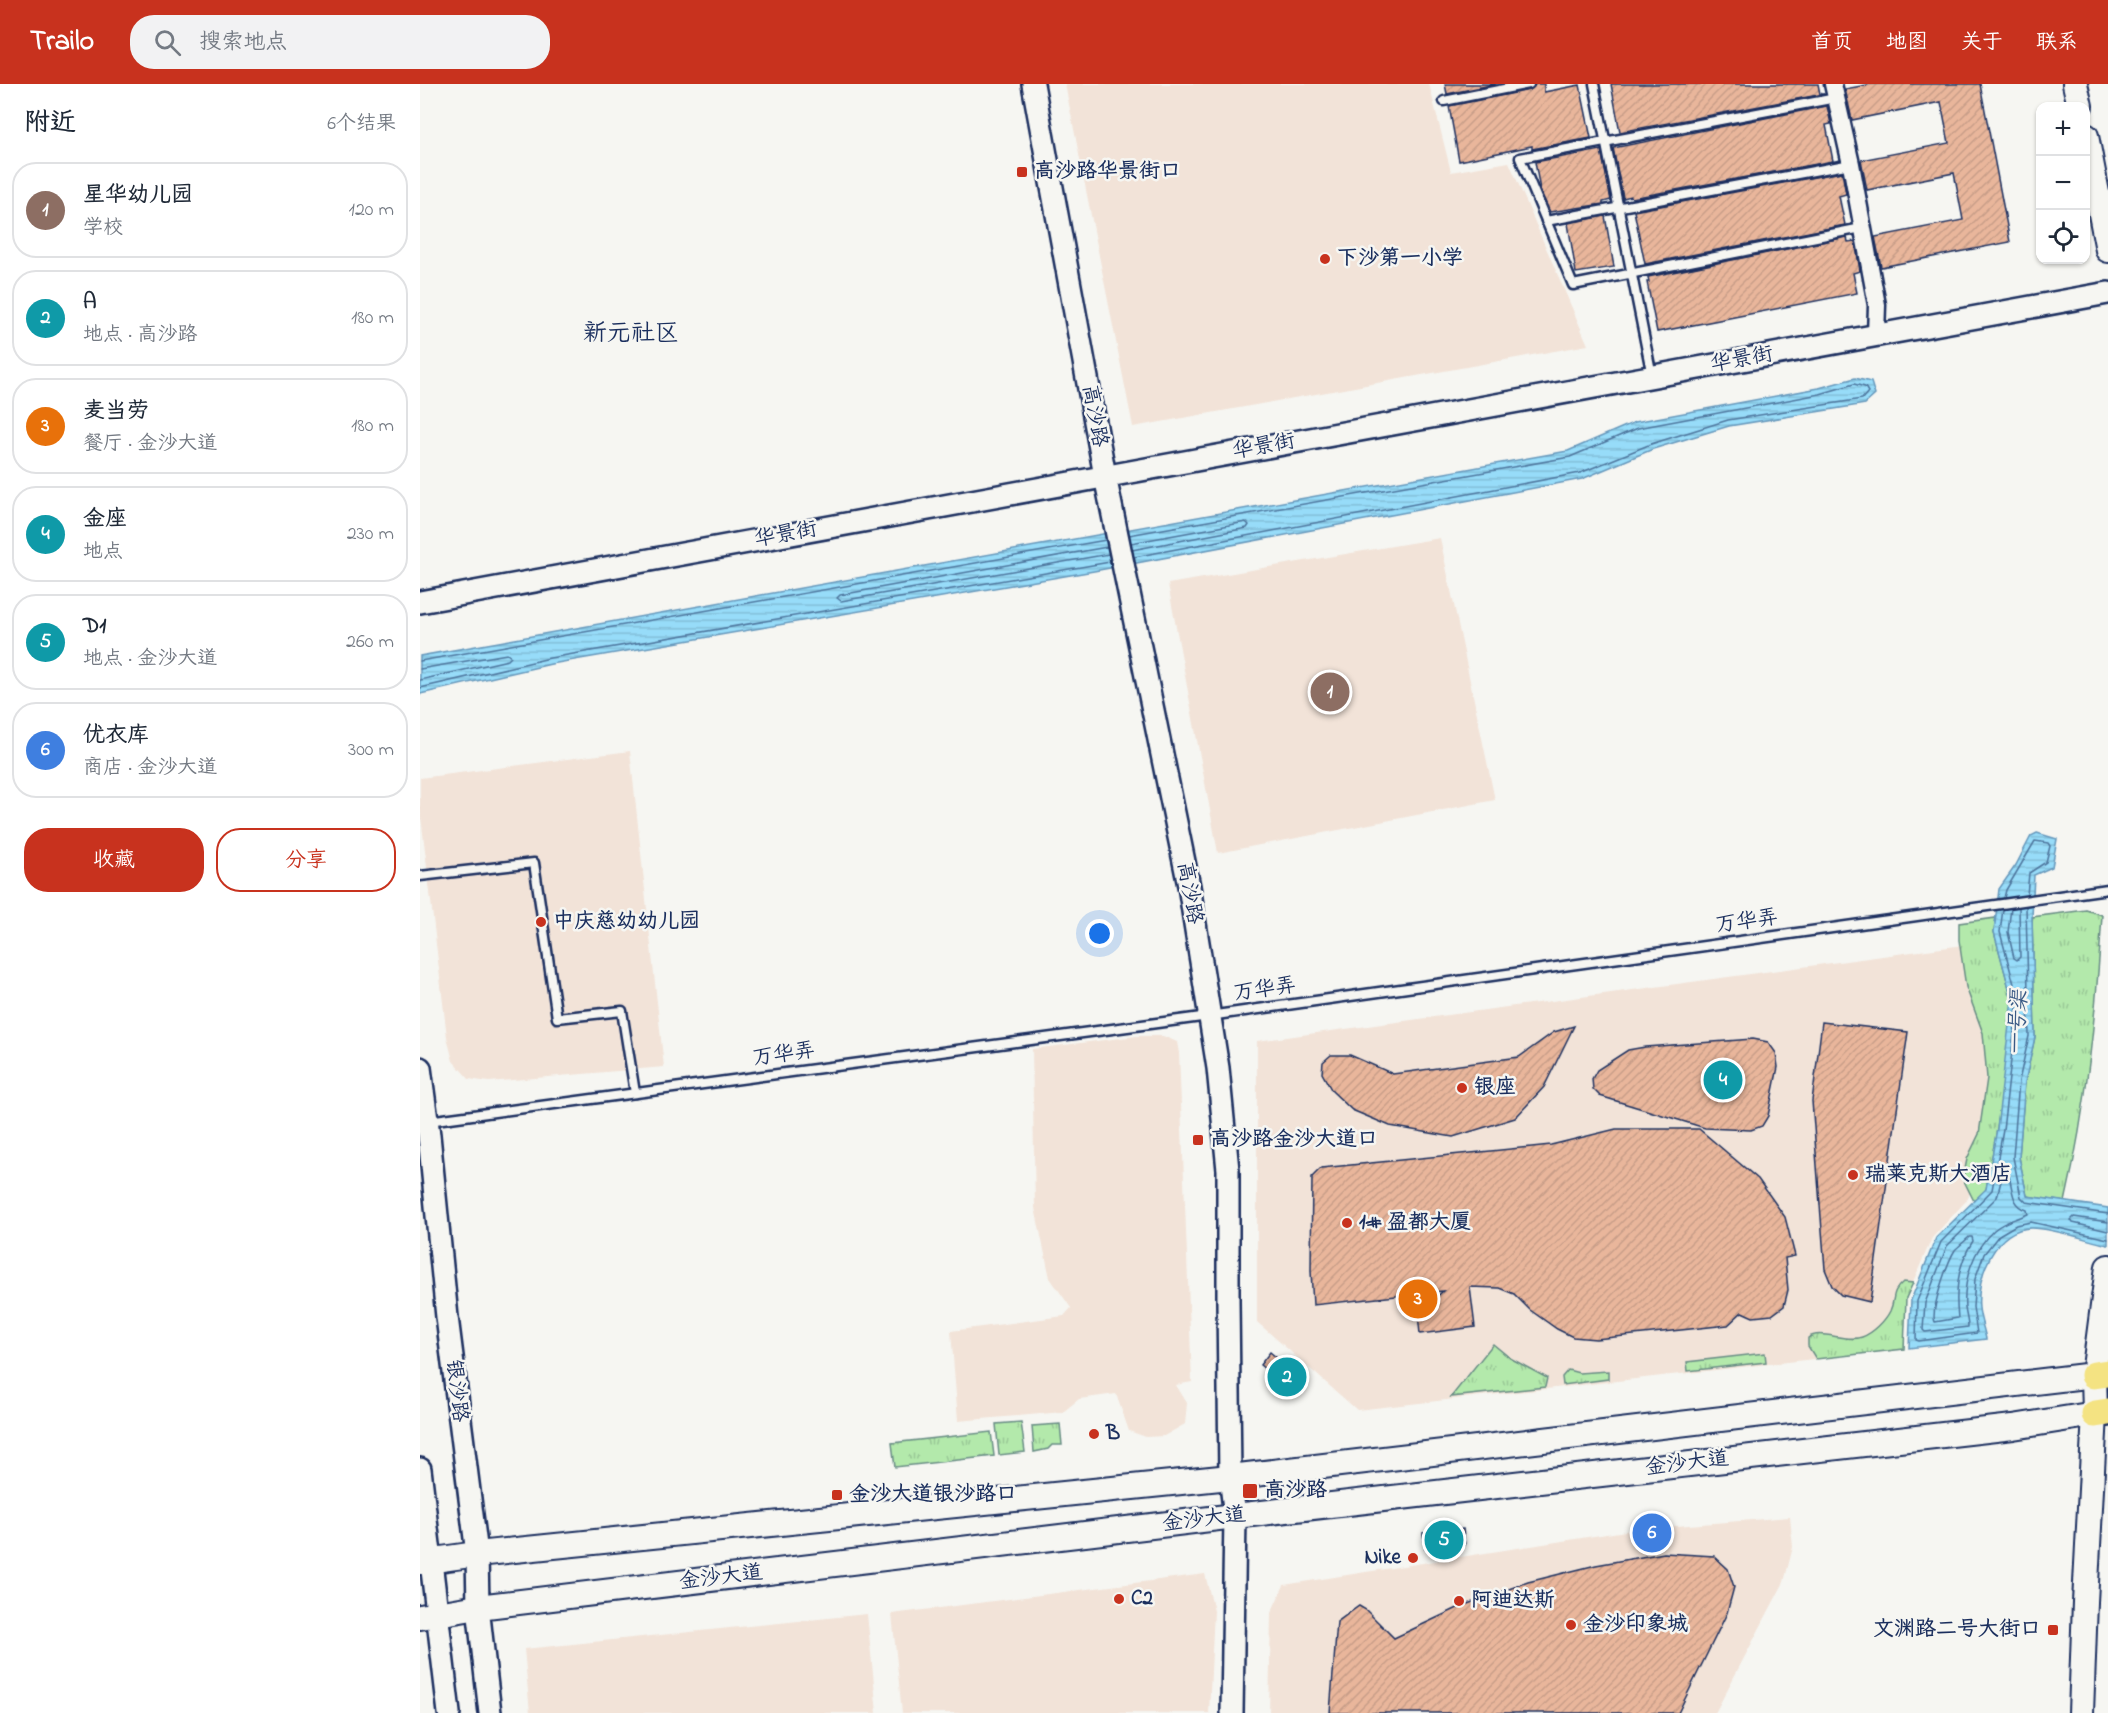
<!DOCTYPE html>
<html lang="zh">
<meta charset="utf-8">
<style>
:root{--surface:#fff;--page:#f2f2f3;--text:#1f2937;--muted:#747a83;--line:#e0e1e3;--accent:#c8321e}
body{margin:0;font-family:"Indie Flower","LXGW WenKai TC",sans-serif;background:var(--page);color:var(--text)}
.controls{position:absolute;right:18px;top:18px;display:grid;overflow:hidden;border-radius:12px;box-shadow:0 2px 4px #0004}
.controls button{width:54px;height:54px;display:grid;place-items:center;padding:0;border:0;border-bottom:2px solid var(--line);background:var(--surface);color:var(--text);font:30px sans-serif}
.you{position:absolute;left:680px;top:850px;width:21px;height:21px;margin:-15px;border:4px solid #fff;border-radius:50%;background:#1a73e8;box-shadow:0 0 0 9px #1a73e833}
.badge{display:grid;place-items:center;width:39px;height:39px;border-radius:50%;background:var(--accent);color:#fff;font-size:20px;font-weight:700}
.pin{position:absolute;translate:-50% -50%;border:3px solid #fff;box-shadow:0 2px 6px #0006}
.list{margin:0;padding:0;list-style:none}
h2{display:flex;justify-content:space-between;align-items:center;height:78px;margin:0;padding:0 24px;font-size:26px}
h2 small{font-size:20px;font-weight:400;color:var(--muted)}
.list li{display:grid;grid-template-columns:39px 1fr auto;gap:18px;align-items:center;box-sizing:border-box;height:96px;margin:0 12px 12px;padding:0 12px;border:2px solid var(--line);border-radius:24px}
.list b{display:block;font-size:22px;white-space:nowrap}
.list p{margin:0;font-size:20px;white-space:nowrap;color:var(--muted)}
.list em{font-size:20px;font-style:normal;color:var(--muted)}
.actions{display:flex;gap:12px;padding:18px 24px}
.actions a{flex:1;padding:14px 0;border:2px solid var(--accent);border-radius:24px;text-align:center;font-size:21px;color:var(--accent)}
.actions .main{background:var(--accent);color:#fff}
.icon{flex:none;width:33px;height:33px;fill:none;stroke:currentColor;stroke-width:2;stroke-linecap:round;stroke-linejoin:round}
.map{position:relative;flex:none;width:1688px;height:1629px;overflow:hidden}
header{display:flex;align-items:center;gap:36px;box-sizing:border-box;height:84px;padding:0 30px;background:var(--accent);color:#fff}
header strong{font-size:28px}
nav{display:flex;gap:33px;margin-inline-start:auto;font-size:21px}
.search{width:420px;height:54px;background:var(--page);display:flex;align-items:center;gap:15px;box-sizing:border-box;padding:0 21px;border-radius:24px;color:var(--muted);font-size:22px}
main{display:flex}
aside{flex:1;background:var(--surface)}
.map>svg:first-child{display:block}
.built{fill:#f2e3d8}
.grass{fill:url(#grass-tufts);stroke:#678c84;stroke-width:1.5}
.water{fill:url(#water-rules);stroke:#6597bb;stroke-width:1.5}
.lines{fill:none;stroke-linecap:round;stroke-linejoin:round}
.shore{stroke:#4d749c;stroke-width:1.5}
.building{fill:url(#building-hatch);stroke:#1b2f5e;stroke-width:1.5}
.service-casing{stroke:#1b2f5e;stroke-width:13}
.minor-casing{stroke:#1b2f5e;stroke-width:21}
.tertiary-casing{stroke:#1b2f5e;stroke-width:26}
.secondary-casing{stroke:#1b2f5e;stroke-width:28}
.primary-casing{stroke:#1b2f5e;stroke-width:32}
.service{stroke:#f6f6f2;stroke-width:8}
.minor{stroke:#f6f6f2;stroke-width:16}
.tertiary{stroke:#f6f6f2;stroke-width:21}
.secondary{stroke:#f6f6f2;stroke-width:24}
.primary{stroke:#f4e382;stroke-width:27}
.poi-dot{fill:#c8321e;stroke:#f6f6f2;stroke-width:2}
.labels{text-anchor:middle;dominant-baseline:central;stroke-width:5;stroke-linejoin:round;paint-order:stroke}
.poi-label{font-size:21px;font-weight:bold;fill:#1b2f5e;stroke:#f6f6f2;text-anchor:start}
.street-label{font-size:21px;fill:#1b2f5e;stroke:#f6f6f2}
.water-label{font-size:22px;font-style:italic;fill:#3a5a85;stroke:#f6f6f2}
.quarter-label{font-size:24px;fill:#1b2f5e;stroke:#f6f6f2}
</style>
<header>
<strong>Trailo</strong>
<div class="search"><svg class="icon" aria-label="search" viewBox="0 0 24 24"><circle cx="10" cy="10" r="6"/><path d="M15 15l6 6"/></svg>搜索地点</div>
<nav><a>首页</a><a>地图</a><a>关于</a><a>联系</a></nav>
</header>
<main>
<aside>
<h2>附近<small>6个结果</small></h2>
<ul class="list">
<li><span class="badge" style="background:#8d6e63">1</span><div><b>星华幼儿园</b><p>学校</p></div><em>120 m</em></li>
<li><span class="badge" style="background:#0f9aa8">2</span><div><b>A</b><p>地点 · 高沙路</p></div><em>180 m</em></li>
<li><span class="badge" style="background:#e8710a">3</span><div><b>麦当劳</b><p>餐厅 · 金沙大道</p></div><em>180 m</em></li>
<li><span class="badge" style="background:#0f9aa8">4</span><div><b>金座</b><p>地点</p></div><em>230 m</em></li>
<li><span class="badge" style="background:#0f9aa8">5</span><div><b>D1</b><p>地点 · 金沙大道</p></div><em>260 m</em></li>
<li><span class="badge" style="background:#3f7fe0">6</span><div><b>优衣库</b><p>商店 · 金沙大道</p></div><em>300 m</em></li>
</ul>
<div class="actions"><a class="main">收藏</a><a>分享</a></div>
</aside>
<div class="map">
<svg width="1688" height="1629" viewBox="0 0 1688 1629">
<defs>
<pattern id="grass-tufts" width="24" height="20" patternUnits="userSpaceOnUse" patternTransform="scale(1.5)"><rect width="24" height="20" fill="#b3e9ab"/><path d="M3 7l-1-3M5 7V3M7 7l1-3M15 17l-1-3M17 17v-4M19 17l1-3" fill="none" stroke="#99c896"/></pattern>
<pattern id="water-rules" width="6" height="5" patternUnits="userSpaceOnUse" patternTransform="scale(1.5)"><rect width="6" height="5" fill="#97dcf9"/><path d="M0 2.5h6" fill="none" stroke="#82bdd8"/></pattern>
<pattern id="building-hatch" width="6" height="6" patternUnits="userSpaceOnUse" patternTransform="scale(1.5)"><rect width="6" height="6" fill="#e9b69b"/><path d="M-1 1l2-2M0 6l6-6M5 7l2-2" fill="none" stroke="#c79d88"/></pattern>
</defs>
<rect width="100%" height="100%" fill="#f6f6f2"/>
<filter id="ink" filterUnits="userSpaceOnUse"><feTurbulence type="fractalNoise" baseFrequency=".0167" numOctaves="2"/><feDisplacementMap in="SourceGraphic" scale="12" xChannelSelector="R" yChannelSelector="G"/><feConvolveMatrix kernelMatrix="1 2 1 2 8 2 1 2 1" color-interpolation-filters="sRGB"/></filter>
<g filter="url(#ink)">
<g class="built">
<polygon points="645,0 1009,0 1031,88 1089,78 1168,261 713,343"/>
<polygon points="1020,454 1075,716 798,769 748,500"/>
<polygon points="210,667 244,983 69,998 49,995 33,977 27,953 0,724 0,694"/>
<polygon points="1558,859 1578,907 1561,1088 1546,1117 1512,1154 1486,1214 1484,1265 937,1326 837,1238 837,957"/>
<polygon points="717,952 743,952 757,958 759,969 772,1298 756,1301 767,1319 765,1340 744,1352 726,1353 709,1347 696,1310 659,1315 643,1328 538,1337 531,1247 644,1232 651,1224 630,1194 615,1124 612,965"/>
<polygon points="1370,1433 1373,1463 1364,1498 1295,1629 849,1629 851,1529 864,1501 1218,1445"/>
<polygon points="785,1490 794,1527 789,1629 482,1629 472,1530"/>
<polygon points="447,1530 457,1629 110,1629 104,1565"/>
</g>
<g class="grass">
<path d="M1666,826l16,5c-6,97 -15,192 -37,287l-38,-6 -8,-39 6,-75 10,-45 -3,-120z"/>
<polygon points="1576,834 1574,848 1592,915 1590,950 1577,1045 1566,1106 1554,1117 1543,1095 1547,1075 1559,1050 1567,994 1563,949 1546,903 1539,856 1539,839"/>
<path d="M1483,1198l10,1 -7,15 -2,51 -88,10 -8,-13v-8c12,-10 37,5 54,-1 11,-4 23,-16 28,-26 6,-13 0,-18 13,-29z"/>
<polygon points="1073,1260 1090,1274 1127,1294 1125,1303 1031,1313"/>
<polygon points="1345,1269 1346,1278 1268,1287 1267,1278"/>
<polygon points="1148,1286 1159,1289 1188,1287 1188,1295 1143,1301 1142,1293"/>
<polygon points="601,1338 605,1368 579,1371 576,1340"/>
<polygon points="640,1340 642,1361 632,1361 628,1365 614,1368 612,1342"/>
<polygon points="571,1348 574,1372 475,1383 472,1359"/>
</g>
<g class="water">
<polygon points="1435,294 1451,298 1455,311 1445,320 1309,342 1233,365 1162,395 674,487 131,580 0,610 0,572 1148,367 1215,338 1399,304"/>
<path d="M1617,749l20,6 -5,28 -18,8 -2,42 3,120 -10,45 -6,75 8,39 81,12v37c-22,-5 -55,-17 -76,-17 -37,0 -56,49 -53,80 1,10 5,21 7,31l-77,9 2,-48 25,-62 50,-49 11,-60 15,-130 -18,-67 5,-43 17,-24 15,-29z"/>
</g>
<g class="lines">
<g class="shore">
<polyline points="709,451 1150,373 1218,344 1400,310 1434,300 1445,303 1448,308 1442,315 1308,336 1231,360 1160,389 714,473"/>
<polyline points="711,459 826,438 829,441 827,444 712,466"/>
<polyline points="687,463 420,511 417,514 421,517 689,470"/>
<polyline points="0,577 686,456"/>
<polyline points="0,585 87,570 91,573 88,576 0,596"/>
<polyline points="0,604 130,574 690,478"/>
<polyline points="1584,814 1586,806 1615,757 1628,759 1630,762 1626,778 1609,789 1607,811"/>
<polyline points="1606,822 1609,952 1599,997 1593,1073 1601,1113 1606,1118 1688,1130"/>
<polyline points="1591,824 1588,848 1594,874 1597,876 1600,873 1599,823"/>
<polyline points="1583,825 1580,848 1598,915 1583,1046 1572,1106 1521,1158 1497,1217 1496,1256 1499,1257 1557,1249 1553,1223 1555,1195 1564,1170 1579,1151 1596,1141 1611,1138 1688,1155"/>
<path d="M1587,1087c7,15 2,33 20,39l1,4c-11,5 -24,7 -34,16 -21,19 -31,51 -29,78 1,7 3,13 3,19l-43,5 -2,-2 2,-27 22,-57 50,-49 6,-24z"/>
<polyline points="1688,1138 1654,1133 1651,1136 1653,1139 1688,1147"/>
<path d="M1549,1153h3l1,4c-15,22 -18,51 -15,77l-23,4c-5,-11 13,-61 20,-72 4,-4 10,-9 14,-13z"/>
</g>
</g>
<g class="building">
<polygon points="1025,0 1076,0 1027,10"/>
<polygon points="1115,0 1124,0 1124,8 1160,1 1171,54 1112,65 1112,62 1039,77 1029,22 1110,6"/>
<polygon points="1191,0 1398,0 1400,10 1404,10 1200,48"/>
<polygon points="1452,0 1560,0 1590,158 1461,183 1455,153 1543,136 1534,89 1447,106 1441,76 1529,59 1521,18 1432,36 1425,5"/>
<polygon points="1407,22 1411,40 1406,41 1413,77 1212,114 1211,112 1203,114 1193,64"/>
<polygon points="1181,66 1191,116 1183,118 1183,120 1130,128 1120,106 1115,78"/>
<polygon points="1422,88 1426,110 1419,112 1425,141 1225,180 1214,127"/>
<polygon points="1185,132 1194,183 1156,189 1148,139"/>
<polygon points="1427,153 1428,158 1435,157 1440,187 1433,189 1437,209 1237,248 1227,198 1229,198 1228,193"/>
<polygon points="1402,938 1488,948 1450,1218 1421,1211 1412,1202 1405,1185 1392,1017"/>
<polygon points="1154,942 1124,1003 1095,1034 1033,1053 970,1042 932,1026 912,1007 902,989 903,978 911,971 930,971 973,990 1099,973 1134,948"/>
<polygon points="1333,955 1348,958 1356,969 1358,983 1348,1032 1342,1042 1331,1046 1285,1044 1180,1012 1173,1005 1172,995 1177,986 1208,966 1225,963"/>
<polygon points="1196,1045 1279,1045 1338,1095 1365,1133 1375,1172 1365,1174 1368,1206 1364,1222 1352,1231 1333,1233 1322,1228 1308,1241 1176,1255 1153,1253 1137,1245 1110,1226 1094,1210 1079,1204 1050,1203 1055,1243 1000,1250 998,1230 1023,1207 893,1221 891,1187 892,1093 901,1084 1131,1061"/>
<polygon points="850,1268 888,1300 878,1312 840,1281"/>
<polygon points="1043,1445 1045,1461 1005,1465 1003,1449"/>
<polygon points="1244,1469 1294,1472 1308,1485 1314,1503 1307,1529 1258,1629 910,1629 917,1538 939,1522 946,1526 974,1554 1042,1522 1108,1498 1176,1481"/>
</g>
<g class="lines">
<g class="service-casing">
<g id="service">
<polyline points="1174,0 1232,292"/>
<polyline points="1416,14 1100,74 1153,201 1442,144"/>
<polyline points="1024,17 1109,0"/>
<polyline points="1126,137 1431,80"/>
<polyline points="0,792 114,779 137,934 202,927 215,1009"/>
<polyline points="8,1037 789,932 1688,805"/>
</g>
</g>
<g class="minor-casing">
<polyline id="minor" points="1413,0 1431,80 1457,221 1456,251"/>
</g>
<g class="tertiary-casing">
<g id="tertiary">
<polyline points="613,0 685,392 769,802 798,984 808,1086 808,1217 810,1393 815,1432 812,1629"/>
<polyline points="0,518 1688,209"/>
<polyline points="0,984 9,1051 27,1233 57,1470 58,1523 70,1629"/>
<polyline points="0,1385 29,1629"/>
</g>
</g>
<g class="secondary-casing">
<g id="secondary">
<polyline points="1655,0 1660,22"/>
<polyline points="1666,52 1688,166"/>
<polyline points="0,1478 57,1470 810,1393 1674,1291"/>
<polyline points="0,1533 58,1523 815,1432 1593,1343 1675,1330"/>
<polyline points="1661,1629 1665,1518 1675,1330 1674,1291 1688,1183"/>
</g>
</g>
<g class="primary-casing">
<g id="primary">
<polyline points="1674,1291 1688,1289"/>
<polyline points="1675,1330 1688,1328"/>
</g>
</g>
<use href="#service" class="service"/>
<use href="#minor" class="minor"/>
<use href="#tertiary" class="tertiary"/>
<use href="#secondary" class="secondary"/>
<use href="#primary" class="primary"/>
</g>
</g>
<g class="poi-dot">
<rect x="596" y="82" width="12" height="12" rx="3"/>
<circle cx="905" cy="175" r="6"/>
<circle cx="121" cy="838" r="6"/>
<circle cx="1042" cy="1004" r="6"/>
<rect x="772" y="1050" width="12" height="12" rx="3"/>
<circle cx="1433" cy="1091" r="6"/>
<circle cx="927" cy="1139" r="6"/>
<circle cx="674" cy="1350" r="6"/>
<rect x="822" y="1399" width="16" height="16" rx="3"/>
<rect x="411" y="1405" width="12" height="12" rx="3"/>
<circle cx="993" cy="1474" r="6"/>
<circle cx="699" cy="1515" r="6"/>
<circle cx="1039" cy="1517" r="6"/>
<circle cx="1151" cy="1541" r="6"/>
<rect x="1627" y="1540" width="12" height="12" rx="3"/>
</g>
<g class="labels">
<g class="poi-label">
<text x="614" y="88">高沙路华景街口</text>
<text x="917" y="175">下沙第一小学</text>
<text x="133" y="838">中庆慈幼幼儿园</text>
<text x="1054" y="1004">银座</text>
<text x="790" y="1056">高沙路金沙大道口</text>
<text x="1445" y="1091">瑞莱克斯大酒店</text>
<text x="939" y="1139">1# 盈都大厦</text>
<text x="686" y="1350">B</text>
<text x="844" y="1407">高沙路</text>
<text x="429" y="1411">金沙大道银沙路口</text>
<text x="981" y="1474" text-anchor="end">Nike</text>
<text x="711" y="1515">C2</text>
<text x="1051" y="1517">阿迪达斯</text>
<text x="1163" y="1541">金沙印象城</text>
<text x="1621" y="1546" text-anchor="end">文渊路二号大街口</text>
</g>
<g class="street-label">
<text transform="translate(1322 276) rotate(-10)">华景街</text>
<text transform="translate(674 332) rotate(80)">高沙路</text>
<text transform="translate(844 363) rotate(-10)">华景街</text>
<text transform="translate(366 451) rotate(-10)">华景街</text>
<text transform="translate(769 809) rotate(80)">高沙路</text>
<text transform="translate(1327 838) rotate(-8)">万华弄</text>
<text transform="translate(845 906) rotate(-8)">万华弄</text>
<text transform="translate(364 971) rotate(-8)">万华弄</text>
<text transform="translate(36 1307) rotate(83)">银沙路</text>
<text transform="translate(1267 1380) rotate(-7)">金沙大道</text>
<text transform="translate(784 1436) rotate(-7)">金沙大道</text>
<text transform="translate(301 1494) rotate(-7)">金沙大道</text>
</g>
<g class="water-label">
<text transform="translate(1599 939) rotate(-86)">一号渠</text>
</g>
<g class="quarter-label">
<text x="211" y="250">新元社区</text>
</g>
</g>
</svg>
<div class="controls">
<button>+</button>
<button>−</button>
<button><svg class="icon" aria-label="locate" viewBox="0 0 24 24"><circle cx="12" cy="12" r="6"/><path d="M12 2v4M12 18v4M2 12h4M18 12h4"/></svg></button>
</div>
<div class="you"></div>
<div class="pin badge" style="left:910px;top:608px;background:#8d6e63">1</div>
<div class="pin badge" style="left:867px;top:1293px;background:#0f9aa8">2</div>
<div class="pin badge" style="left:998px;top:1215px;background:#e8710a">3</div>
<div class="pin badge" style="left:1303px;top:996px;background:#0f9aa8">4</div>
<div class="pin badge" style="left:1024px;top:1456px;background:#0f9aa8">5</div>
<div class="pin badge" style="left:1232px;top:1449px;background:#3f7fe0">6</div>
</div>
</main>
